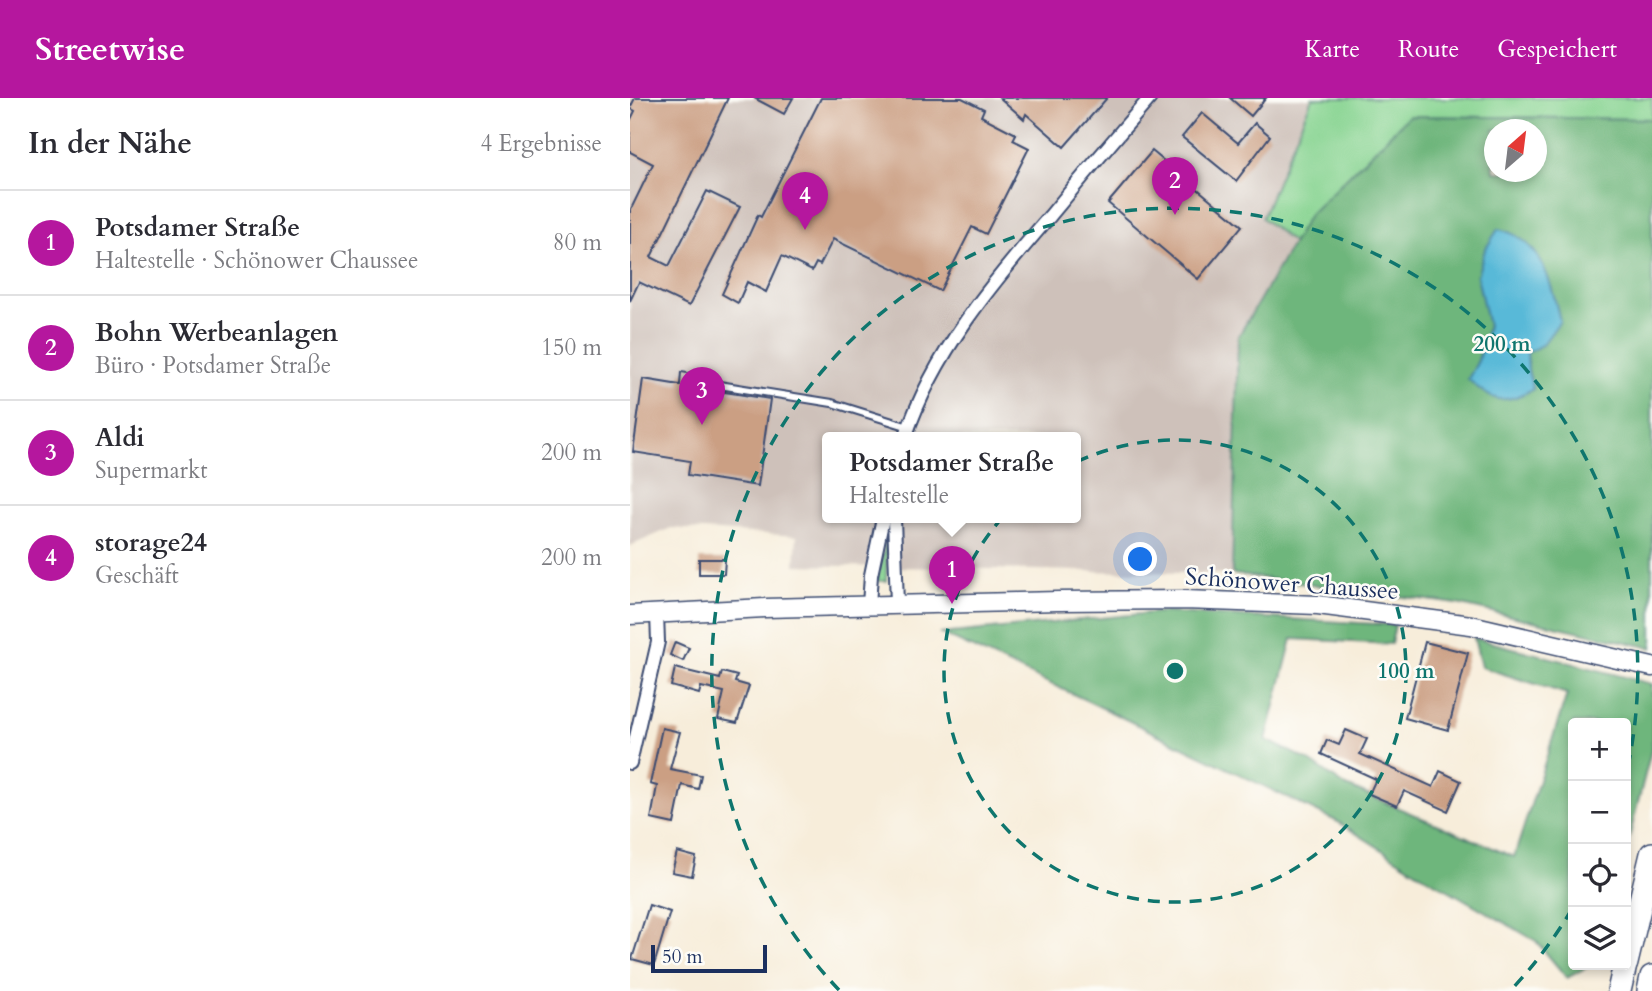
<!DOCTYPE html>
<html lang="de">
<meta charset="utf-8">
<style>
:root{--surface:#fff;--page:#f2f2f3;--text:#2b2b33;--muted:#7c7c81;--line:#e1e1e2;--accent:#b5179e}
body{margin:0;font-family:Cardo,serif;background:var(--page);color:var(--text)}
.controls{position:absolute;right:21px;bottom:21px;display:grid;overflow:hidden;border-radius:7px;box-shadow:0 4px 10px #0003}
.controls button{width:63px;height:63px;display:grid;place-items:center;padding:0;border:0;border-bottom:2px solid var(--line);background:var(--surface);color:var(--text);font:35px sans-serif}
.compass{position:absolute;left:854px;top:21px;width:63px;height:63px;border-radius:50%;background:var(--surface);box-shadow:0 4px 10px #0003;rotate:28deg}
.scale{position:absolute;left:21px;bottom:18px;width:116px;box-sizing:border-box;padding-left:7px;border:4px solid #1b2f5e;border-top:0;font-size:19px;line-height:24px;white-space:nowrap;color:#1b2f5e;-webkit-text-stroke:5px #fdfcf7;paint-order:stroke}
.you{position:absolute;left:511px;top:462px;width:24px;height:24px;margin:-18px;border:5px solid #fff;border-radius:50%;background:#1a73e8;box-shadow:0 0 0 10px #1a73e833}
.badge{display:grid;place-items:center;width:46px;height:46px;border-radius:50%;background:var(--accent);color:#fff;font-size:23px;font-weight:700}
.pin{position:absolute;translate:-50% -58px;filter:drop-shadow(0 2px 4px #0008)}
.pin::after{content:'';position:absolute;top:37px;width:24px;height:21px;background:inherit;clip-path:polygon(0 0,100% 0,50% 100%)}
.popup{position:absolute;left:192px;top:334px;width:259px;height:91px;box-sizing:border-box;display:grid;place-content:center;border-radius:7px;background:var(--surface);filter:drop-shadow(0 2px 5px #0005);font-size:23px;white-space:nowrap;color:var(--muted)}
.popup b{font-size:26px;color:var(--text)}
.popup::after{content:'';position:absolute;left:50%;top:100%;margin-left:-14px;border:14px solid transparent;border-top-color:var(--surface)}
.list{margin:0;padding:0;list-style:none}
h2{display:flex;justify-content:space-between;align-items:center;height:91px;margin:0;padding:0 28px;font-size:30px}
h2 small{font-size:23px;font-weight:400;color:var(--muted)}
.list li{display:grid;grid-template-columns:46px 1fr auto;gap:21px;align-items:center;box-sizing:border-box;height:105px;padding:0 28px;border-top:2px solid var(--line)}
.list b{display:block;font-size:26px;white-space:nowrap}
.list p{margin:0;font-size:23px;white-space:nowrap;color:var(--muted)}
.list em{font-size:23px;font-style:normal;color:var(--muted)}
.icon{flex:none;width:38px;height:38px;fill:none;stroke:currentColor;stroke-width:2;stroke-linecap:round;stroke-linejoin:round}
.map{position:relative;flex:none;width:1022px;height:893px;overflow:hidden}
header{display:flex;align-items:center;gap:42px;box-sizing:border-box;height:98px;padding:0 35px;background:var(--accent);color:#fff}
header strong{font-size:33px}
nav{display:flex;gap:38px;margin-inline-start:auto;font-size:24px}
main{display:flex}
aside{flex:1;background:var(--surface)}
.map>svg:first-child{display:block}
.industrial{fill:#cec1ba;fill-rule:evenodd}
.green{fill:#88d492;stroke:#528278;stroke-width:2}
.forest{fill:#6eb67c;stroke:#44726d;stroke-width:2;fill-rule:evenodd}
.water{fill:#59b9d8;stroke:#3a749b;stroke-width:2}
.building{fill:#cb9f83}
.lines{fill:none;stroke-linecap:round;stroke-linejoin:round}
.service-casing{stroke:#3c4c71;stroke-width:10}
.minor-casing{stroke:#3c4c71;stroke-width:16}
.secondary-casing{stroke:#3c4c71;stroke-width:21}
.motorway-casing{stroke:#3c4c71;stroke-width:26}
.service{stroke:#fff;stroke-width:6}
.minor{stroke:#fff;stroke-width:12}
.secondary{stroke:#fff;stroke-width:18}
.motorway{stroke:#fff;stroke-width:23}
.ring{fill:none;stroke:#0f766e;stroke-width:3.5;stroke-dasharray:12 9}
.labels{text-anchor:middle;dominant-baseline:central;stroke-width:5;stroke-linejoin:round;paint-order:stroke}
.street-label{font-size:24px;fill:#1b2f5e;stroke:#fdfcf7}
.centre{fill:#0f766e;stroke:#fdfcf7;stroke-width:3.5}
.ring-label{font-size:21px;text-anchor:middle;font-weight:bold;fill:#0f766e;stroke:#fdfcf7;stroke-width:5;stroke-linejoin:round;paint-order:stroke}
</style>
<header>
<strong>Streetwise</strong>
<nav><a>Karte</a><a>Route</a><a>Gespeichert</a></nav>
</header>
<main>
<aside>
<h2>In der Nähe<small>4 Ergebnisse</small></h2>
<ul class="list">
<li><span class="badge">1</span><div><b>Potsdamer Straße</b><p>Haltestelle · Schönower Chaussee</p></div><em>80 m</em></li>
<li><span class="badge">2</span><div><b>Bohn Werbeanlagen</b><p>Büro · Potsdamer Straße</p></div><em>150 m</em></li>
<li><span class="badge">3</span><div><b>Aldi</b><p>Supermarkt</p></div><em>200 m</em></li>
<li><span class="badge">4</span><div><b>storage24</b><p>Geschäft</p></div><em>200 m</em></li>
</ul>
</aside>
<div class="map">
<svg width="1022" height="893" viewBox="0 0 1022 893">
<rect width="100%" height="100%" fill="#fdfcf7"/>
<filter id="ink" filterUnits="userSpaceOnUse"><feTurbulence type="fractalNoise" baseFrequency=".0143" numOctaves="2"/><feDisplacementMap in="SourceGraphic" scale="14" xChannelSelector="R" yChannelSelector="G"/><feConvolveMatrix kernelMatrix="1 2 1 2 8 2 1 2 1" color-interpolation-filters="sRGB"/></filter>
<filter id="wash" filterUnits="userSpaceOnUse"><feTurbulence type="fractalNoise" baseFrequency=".00686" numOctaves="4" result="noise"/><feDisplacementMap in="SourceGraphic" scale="28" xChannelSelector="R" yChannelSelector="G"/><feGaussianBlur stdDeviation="1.57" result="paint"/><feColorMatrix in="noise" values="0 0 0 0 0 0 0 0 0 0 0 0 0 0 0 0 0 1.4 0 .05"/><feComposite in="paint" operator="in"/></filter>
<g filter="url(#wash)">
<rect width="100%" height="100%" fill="#f7edda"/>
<path class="industrial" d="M0,0h1022v21l-243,-3 -171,221 -6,237 -437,-9 2,-29 -126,-8 -41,18zM198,340h248v80h-248z"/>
<g class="green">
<polygon points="682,0 1022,0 1022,21 779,18 679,117 663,145 632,120"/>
<polygon points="257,446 256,483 247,483 255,447"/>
</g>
<g class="forest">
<path d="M779,18l243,3v529l-195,-44 -225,-30 6,-237 71,-122zM864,32h42v42h-42zM847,178l66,68 -16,9 1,18 5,18 -64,-10 9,-18 10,-36z"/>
<polygon points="530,514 765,527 761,546 662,541 636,642 678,662 714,687 884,759 937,596 851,569 844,540 1022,586 1022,649 996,752 996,625 943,625 943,867 961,867 937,880 906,843 792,777 708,724 458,603 312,536"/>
</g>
<path class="water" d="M868,131c44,9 53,54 62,92l-17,23 -16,9 1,18 5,18c-31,17 -40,13 -65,-10l10,-18 10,-35 -11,-50 8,-26z"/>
<g id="blocks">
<g class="building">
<polygon points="5,0 98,0 21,159 39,168 77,93 110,109 59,208 9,184 0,203 0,113 23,66 0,54 0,23 5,13 0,10"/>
<polygon points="124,0 163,0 154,16"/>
<polygon points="191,0 332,0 354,11 351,18 386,36 383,42 399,50 356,136 342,129 310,193 203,141 190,167 186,165 182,173 152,158 136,194 117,184 108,205 92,196 128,117 131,119"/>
<polygon points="370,0 477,0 434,49 396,16 394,21"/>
<polygon points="600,0 636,0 621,18"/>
<polygon points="572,15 608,45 625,25 640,38 606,83 552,39"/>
<polygon points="522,53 612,128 568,181 478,105"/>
<polygon points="51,274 84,279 77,286 82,292 140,301 128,388 58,377 60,363 3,354 13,281 50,287"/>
<polygon points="69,461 95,461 94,476 69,476"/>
<polygon points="45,544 59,550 53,563 40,557"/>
<polygon points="795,544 838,555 818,632 775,620"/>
<polygon points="45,570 90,581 92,574 107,578 105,584 119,588 107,625 88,621 94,594 71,589 69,596 41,588"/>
<polygon points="32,630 50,634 40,671 71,677 68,691 52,687 44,726 21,721 27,688 20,686"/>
<polygon points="716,632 737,641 730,656 803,689 810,673 831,683 818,713 774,693 767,708 739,696 746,681 691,656 697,642 709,647"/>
<polygon points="47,754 66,759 62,778 42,774"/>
<polygon points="19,807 40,814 24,867 2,861"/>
</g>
</g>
</g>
<g filter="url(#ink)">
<use href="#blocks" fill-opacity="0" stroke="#3c4c71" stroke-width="2"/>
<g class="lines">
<g class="service-casing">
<polyline id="service" points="83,286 202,305 279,329"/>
</g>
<g class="minor-casing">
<g id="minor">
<path d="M275,340c29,-86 87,-155 145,-222 33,-40 66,-79 100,-118"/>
<polyline points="264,420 267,506"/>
<polyline points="239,507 241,477 253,420"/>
<polyline points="0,665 28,544 27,516"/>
</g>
</g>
<g class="secondary-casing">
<polyline id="secondary" points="0,517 135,510 428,503 555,502 688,507 841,527 1022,569"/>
</g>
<g class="motorway-casing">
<g id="motorway">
<polyline points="996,865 1022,756"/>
<polyline points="989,893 995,867"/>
<polyline points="1019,893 1022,879"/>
</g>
</g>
<use href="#service" class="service"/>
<use href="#minor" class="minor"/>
<use href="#secondary" class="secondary"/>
<use href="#motorway" class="motorway"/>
</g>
</g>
<g class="ring">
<circle cx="545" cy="573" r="231"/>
<path d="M942 811A463 463 0 0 1 881 892M209 892A463 463 0 1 1 996 677"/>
</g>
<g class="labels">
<g class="street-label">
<text transform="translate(662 486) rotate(4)">Schönower Chaussee</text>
</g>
</g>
<circle cx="545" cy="573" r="10" class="centre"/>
<g class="ring-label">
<text x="872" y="253">200 m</text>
<text x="776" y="580">100 m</text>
</g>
</svg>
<div class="controls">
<button>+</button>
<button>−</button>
<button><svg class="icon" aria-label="locate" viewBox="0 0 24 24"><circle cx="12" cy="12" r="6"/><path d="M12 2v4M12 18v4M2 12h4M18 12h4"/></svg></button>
<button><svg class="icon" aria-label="layers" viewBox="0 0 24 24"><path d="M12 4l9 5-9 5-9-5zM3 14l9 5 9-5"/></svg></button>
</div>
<svg class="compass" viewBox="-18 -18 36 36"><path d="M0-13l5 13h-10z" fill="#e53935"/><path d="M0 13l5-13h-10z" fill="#7c7c81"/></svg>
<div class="scale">50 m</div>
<div class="you"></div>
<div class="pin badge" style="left:322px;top:506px">1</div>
<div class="popup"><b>Potsdamer Straße</b>Haltestelle</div>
<div class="pin badge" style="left:545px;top:117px">2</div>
<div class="pin badge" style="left:72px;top:327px">3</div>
<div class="pin badge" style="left:175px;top:132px">4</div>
</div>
</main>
